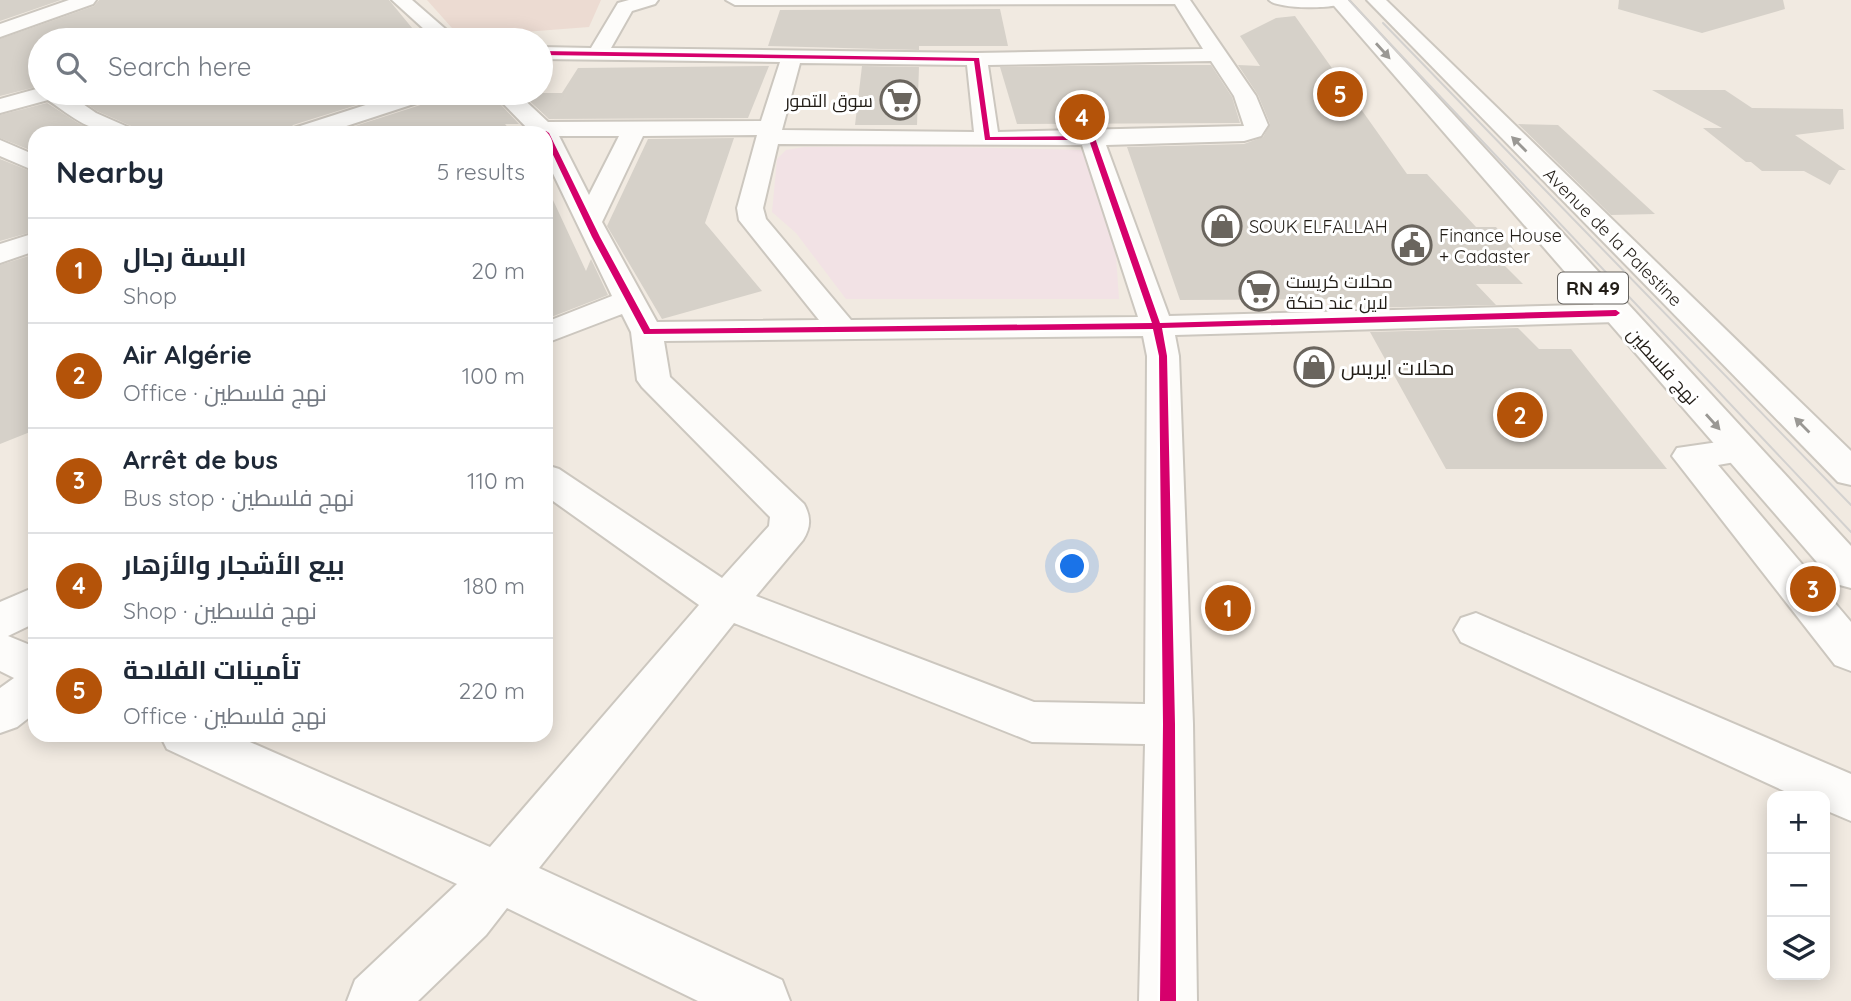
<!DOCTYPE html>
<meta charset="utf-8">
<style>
:root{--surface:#fff;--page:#f2f2f3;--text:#1f2937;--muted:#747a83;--line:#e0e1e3;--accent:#b45309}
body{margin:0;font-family:Quicksand,Cairo,sans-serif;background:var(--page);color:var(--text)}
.controls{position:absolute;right:21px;bottom:21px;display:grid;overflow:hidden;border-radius:14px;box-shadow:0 4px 18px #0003}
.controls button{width:63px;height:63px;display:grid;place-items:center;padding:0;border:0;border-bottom:2px solid var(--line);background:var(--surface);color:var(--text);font:35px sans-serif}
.you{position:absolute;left:1073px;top:567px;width:24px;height:24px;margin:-18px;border:5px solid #fff;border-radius:50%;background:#1a73e8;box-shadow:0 0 0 10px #1a73e833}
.badge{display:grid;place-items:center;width:46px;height:46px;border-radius:50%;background:var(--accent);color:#fff;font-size:23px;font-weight:700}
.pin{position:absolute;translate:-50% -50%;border:4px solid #fff;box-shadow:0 2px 7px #0006}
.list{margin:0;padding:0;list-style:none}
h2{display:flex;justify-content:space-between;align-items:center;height:91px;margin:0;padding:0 28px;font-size:30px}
h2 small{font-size:23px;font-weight:400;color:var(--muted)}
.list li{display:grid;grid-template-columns:46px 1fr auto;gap:21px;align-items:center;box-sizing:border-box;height:105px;padding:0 28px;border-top:2px solid var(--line)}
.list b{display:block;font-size:26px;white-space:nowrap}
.list p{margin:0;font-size:23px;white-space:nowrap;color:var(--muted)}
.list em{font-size:23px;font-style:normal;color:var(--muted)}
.icon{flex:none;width:38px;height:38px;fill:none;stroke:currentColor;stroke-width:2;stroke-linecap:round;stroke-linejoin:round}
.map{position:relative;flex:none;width:1851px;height:1001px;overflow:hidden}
.search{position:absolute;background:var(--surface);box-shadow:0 4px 18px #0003;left:28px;top:28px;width:525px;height:77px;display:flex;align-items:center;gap:18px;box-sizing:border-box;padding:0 24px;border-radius:38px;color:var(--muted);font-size:26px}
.panel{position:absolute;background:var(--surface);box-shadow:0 4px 18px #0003;left:28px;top:126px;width:525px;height:616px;border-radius:21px}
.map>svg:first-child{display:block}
.commercial{fill:#f2e2e5}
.industrial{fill:#ecdbd2}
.building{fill:#d6d1c9}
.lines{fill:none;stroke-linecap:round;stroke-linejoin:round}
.minor-casing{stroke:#ccc7bf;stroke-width:4}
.primary-casing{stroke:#ccc7bf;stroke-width:4}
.minor{fill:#fdfcfa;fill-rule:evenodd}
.primary{fill:#fdfcfa;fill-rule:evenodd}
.tram{stroke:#d3d1cf;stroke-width:2}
.cycleway-casing{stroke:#fff;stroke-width:5}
.cycleway{fill:#d6006c;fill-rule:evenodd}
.oneway{fill:#9a9894}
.labels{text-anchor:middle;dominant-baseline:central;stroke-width:6;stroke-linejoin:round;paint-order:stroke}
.far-poi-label{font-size:18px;fill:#221d17;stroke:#fff;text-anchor:start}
.far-street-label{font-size:18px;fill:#221d17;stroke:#fff}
.shield{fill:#fff;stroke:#64615d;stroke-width:2}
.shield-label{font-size:19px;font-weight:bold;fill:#221d17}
.poi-label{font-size:21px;fill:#221d17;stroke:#fff;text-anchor:start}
</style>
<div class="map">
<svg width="1851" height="1001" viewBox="0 0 1851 1001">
<rect width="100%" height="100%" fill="#f1eae1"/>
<polygon class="commercial" points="911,146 1085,150 1115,241 1119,299 846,299 796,233 772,212 777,159 786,150 804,147"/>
<polygon class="industrial" points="427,0 601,0 589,27 460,37"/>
<g class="building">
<polygon points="0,0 61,0 0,21"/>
<polygon points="99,0 389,0 422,40 269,40 257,31 236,31 224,40 40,40 40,86 0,96 0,39 94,6"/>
<polygon points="1619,0 1783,0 1785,9 1702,33 1618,9"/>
<polygon points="1000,9 1008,46 919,46 919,50 768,46 780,10"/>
<polygon points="1295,16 1407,174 1427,174 1476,227 1496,227 1525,263 1503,264 1523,284 1476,284 1496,305 1357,308 1351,299 1180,300 1127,147 1244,144 1263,137 1270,124 1258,95 1238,65 1260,66 1240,36 1276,18"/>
<polygon points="1142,65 1211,65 1232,97 1240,123 1017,124 1000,67"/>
<polygon points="769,66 748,118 549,119 521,93 562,93 578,68"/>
<polygon points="862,66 919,67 917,125 855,125"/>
<polygon points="1652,90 1725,90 1752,108 1843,109 1844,129 1795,135 1846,170 1839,170 1830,185 1804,171 1762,171 1751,162 1746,162 1703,128 1722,128"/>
<polygon points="71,93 395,93 293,125 287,133 137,133 131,126 97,111"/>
<polygon points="438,93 490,93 519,124 505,124 513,133 333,133 433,101"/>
<polygon points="47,103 78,123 103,133 35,133 35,152 0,138 0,115"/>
<polygon points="1518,124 1558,125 1655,214 1611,215"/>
<polygon points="734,138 705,223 762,291 662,319 607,226 648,139"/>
<polygon points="0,159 35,173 35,231 0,241"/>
<polygon points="546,185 586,271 591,259 608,295 546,319"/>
<polygon points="35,254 35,430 0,444 0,265"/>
<polygon points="1518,328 1539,349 1571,349 1667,469 1446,469 1370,332"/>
</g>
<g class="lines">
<g class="minor-casing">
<g id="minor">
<polygon points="69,0 96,0 93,4 0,37 0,24"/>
<polygon points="392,0 412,0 458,40 436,40"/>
<path d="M629,0h29l-3,4 -23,7 -21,37 366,5 226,-4 -28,-45 -440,1 -9,-5h464l66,96 12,29 -7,11 -17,5 -138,4 63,171 447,-12 11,2 4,7 -4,7 -11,2 -441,13 4,21 14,368 4,277h-58l6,-257 -113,-2 -298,-119 -195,245 243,112 8,21h-92l-191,-93 -21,27 -68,66h-71l8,-21 102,-96 -290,-135 -7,-14h74l256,112 209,-242 -153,-109v-31l13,4 163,109 47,-52 1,-9 -128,-130 -5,-7 -6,-48 -9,-18 -76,29v-21l66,-26 -66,-137v-26h-14l-39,-40h24l31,29 213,-1 19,-59 -239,-3v-12l50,1 27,-45zM1211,61l23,35 10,30 -246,6 -10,-67zM800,63l167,2 7,67 -192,-2zM757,135l-20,73 2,12 80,100 -162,2 -55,-100 41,-86zM559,136h60l-30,59zM778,144l304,1 56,172 -287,3 -85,-101 -3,-11zM1143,336l4,20 -2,348 -111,-2 -278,-106 47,-56c8,-13 8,-23 1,-36l-134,-127 -6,-36z"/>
<path d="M1269,0h77l1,1c-8,9 -70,8 -78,-1z"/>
<polygon points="236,34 257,34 267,40 226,40"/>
<path d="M40,88v5h27l29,20 34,15 4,5c-43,0 -52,-9 -86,-33l-48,13v-14z"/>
<polygon points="403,93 435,93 432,98 325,133 290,133 294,128"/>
<polygon points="0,140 35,155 35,171 0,156"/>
<polygon points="35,233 35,251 0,263 0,244"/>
<polygon points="1739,439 1752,443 1757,451 1752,459 1718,465 1851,622 1851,671 1835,665 1672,456 1677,448"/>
<polygon points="35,587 35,623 8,636 35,647 35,713 17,727 0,733 0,688 14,678 0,671 0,602"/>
<polygon points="1476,613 1851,774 1851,821 1825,810 1825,796 1795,796 1461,642 1454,630 1461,618"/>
</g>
</g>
<g class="primary-casing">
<g id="primary">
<polygon points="1329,0 1348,0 1851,546 1851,588 1836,584"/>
<polygon points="1367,0 1386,0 1851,451 1851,485 1838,482"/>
</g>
</g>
<use href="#minor" class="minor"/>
<use href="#primary" class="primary"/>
<g class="tram">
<polyline points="1349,0 1851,532"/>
<polyline points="1383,23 1851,505"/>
</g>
<g class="cycleway-casing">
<polygon id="cycleway" points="541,51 979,58 990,137 1092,136 1095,138 1160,323 1616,310 1620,313 1616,316 1162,328 1167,356 1175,724 1176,1001 1160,1001 1163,724 1159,356 1153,329 644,334 592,237 546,140 546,133 543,133 546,131 549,133 600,237 650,329 1152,323 1089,140 985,140 974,61 541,55"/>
</g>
<use href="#cycleway" class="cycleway"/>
</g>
<defs><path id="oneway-solid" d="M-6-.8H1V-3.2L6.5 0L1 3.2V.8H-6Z" transform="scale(1.75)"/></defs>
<g class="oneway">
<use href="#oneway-solid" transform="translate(1383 51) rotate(48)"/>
<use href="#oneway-solid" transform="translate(1519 144) rotate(-135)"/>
<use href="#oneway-solid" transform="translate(1713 422) rotate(48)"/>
<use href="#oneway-solid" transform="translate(1802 425) rotate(-135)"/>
</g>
<defs>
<g id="supermarket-ring" transform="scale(2.0125)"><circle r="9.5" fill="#fff" stroke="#6a655e" stroke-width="1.5"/><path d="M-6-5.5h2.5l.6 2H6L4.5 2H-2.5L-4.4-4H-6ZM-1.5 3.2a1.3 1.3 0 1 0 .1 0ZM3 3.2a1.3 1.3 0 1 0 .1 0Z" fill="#6a655e"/></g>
<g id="shop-ring" transform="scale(2.0125)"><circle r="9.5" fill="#fff" stroke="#6a655e" stroke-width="1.5"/><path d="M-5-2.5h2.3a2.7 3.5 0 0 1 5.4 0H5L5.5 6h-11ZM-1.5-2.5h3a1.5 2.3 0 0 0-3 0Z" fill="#6a655e"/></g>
<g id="civic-ring" transform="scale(2.0125)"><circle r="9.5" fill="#fff" stroke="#6a655e" stroke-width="1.5"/><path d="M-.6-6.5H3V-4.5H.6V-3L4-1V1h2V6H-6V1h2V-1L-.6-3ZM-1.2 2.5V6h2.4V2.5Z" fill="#6a655e"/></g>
</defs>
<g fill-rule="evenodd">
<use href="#supermarket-ring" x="900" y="100"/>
<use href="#shop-ring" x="1222" y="226"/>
<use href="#civic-ring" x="1412" y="245"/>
<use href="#supermarket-ring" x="1259" y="291"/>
<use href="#shop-ring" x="1314" y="367"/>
</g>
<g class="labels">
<g class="far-poi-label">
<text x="873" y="100" text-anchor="end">سوق التمور</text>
<text x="1249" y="226">SOUK ELFALLAH</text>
<text x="1439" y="235">Finance House<tspan x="1439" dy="21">+ Cadaster</tspan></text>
<text x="1286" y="281">محلات كريست<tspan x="1286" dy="21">لاين عند حنكة</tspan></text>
</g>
<g class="far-street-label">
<text transform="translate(1613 237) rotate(45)">Avenue de la Palestine</text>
<text transform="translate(1663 366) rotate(48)">نهج فلسطين</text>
</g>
<rect class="shield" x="1558" y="272.5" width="70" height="31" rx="5"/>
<g class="shield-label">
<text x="1593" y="288">RN 49</text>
</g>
<g class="poi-label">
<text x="1341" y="367">محلات ايريس</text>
</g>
</g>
</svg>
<div class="controls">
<button>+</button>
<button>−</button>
<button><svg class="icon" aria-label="layers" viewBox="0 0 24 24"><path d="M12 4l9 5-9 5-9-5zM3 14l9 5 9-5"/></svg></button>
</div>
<div class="you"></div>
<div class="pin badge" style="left:1228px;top:608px">1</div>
<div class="pin badge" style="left:1520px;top:415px">2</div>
<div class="pin badge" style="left:1813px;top:589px">3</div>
<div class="pin badge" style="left:1082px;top:117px">4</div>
<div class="pin badge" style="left:1340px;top:94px">5</div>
<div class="search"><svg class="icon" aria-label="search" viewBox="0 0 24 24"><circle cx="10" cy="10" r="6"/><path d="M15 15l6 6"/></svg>Search here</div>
<section class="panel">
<h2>Nearby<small>5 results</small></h2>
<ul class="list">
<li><span class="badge">1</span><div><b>البسة رجال</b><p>Shop</p></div><em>20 m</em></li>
<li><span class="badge">2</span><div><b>Air Algérie</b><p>Office · نهج فلسطين</p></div><em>100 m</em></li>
<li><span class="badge">3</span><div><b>Arrêt de bus</b><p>Bus stop · نهج فلسطين</p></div><em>110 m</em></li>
<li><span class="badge">4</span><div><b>بيع الأشجار والأزهار</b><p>Shop · نهج فلسطين</p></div><em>180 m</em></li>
<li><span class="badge">5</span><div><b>تأمينات الفلاحة</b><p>Office · نهج فلسطين</p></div><em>220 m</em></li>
</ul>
</section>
</div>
